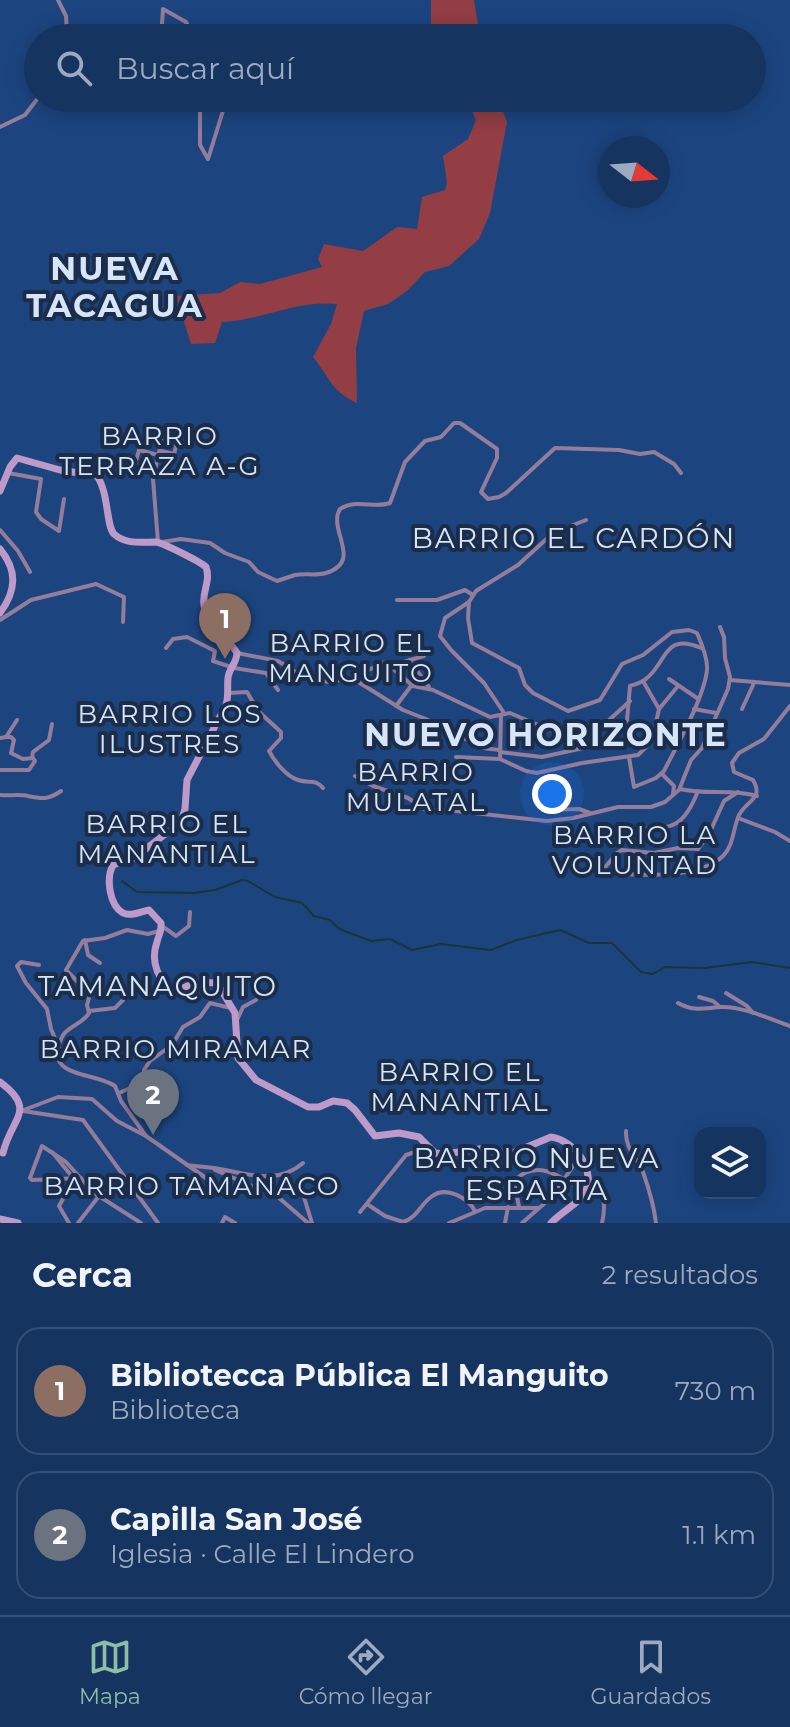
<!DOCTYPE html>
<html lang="es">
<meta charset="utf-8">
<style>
:root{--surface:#153460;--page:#223f69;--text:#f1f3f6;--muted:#9daabd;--line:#344f75;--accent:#8abfa5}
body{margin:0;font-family:Montserrat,sans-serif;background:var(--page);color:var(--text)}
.controls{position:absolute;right:24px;bottom:24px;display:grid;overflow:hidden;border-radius:16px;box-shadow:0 4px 20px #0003}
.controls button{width:72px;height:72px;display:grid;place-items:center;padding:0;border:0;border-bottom:2px solid var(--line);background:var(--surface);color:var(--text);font:40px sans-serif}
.compass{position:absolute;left:598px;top:136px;width:72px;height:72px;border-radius:50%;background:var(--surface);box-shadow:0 4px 20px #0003;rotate:107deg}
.you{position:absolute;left:552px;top:794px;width:28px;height:28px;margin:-20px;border:6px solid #fff;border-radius:50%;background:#1a73e8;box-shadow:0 0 0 12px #1a73e833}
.badge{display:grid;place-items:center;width:52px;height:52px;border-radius:50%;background:var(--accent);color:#fff;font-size:26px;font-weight:700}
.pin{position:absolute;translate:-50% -66px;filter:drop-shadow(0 2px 4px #0008)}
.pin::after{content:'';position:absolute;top:42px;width:28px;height:24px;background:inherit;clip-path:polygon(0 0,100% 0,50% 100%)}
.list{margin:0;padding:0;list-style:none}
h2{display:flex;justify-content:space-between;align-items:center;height:104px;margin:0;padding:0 32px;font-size:34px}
h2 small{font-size:26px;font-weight:400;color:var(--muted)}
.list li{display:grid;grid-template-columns:52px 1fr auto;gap:24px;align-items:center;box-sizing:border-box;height:128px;margin:0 16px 16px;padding:0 16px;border:2px solid var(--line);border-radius:24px}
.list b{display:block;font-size:30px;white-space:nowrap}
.list p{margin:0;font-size:26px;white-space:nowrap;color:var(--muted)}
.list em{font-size:26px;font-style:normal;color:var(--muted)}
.icon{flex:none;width:44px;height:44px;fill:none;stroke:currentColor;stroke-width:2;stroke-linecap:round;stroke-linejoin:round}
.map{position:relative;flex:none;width:790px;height:1223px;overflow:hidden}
.search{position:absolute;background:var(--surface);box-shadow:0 4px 20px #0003;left:24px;right:24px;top:24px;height:88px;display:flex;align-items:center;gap:20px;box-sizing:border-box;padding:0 28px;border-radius:44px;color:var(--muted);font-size:30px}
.sheet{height:392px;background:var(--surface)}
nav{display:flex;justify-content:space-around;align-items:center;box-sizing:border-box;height:112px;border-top:2px solid var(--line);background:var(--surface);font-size:22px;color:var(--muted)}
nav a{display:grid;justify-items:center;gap:4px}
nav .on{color:var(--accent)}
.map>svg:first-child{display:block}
.green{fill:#923e44}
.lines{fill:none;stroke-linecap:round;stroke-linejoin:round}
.stream{stroke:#1d3435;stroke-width:2}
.street{stroke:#937d9a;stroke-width:4}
.secondary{stroke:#bd9ac8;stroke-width:7}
.labels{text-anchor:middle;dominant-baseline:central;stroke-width:8;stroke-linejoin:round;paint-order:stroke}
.neighbourhood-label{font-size:26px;letter-spacing:2px;fill:#d6e5fa;stroke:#1b2d48}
.quarter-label{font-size:28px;letter-spacing:2px;fill:#d6e5fa;stroke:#1b2d48}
.district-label{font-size:32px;font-weight:bold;letter-spacing:2px;fill:#d6e5fa;stroke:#1b2d48}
</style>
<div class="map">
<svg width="790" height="1223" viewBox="0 0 790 1223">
<rect width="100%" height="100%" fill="#1c4580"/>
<g class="green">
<polygon points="431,0 474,0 480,38 431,38"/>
<path d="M466,98h32l9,24 -17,91 -11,26 -30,27 -24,6 -18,19 -19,13 -24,7 -8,37 1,55c-26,-12 -27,-25 -44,-46l18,-33 6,-20c-40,-4 -75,16 -115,18l-7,21 -24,1 -15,-48 44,-3 20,-11 20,2 62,-17 -4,-8 6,-15 39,7 34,-24 20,2 5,-32 23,-7 2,-8 -4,-26 25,-17 8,-19z"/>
</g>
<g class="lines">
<polyline class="stream" points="122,881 137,892 194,893 215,890 242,880 248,881 275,897 302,903 314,916 330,920 338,928 347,932 371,941 390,939 412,950 441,944 491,950 517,940 560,930 589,943 612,943 641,972 653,974 665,967 705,968 752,962 790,968"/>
<g class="street">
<polyline points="58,0 66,16 67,34"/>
<polyline points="62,38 79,29 93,38"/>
<polyline points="161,38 163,9 186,22 194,38"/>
<polyline points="105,98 111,106 129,98"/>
<polyline points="200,98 200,145 208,159"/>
<polyline points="75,99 76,98"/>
<polyline points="0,127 25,115 38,98"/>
<polyline points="208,159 227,98"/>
<polyline points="161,451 174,454 179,435"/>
<polyline points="155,469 135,464 139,450 158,455"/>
<polyline points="8,473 41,479 36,512 41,519 59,531 64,499"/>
<path d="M586,520l-33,13 -35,32 -42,26 -7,11 -1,16 4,25 47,25 6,17 8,8 35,18 32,-11 22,-36 21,-9 29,-23 17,-2 8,3c4,9 11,26 10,37 -3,28 -30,75 -43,101l-8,7 -22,9 -5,-30"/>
<polyline points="0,530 18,551 30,572"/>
<polyline points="158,542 153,479 164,430"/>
<path d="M162,542l19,-3 29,4 15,10 24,9 9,10 19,9c6,-2 12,-4 18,-6 10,-2 21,1 31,-2 38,-12 1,-43 14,-64 18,-11 33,0 50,-6l15,-41 20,-21 16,-4 13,-14h6l37,26v9l-16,34 7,7 11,-2 7,-4 49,-45 64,2 21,4 14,-2 20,12 7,9"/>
<polyline points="397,600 437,600 465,590 473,595"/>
<polyline points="469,602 445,618 440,636 451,650 484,683 504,713"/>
<polyline points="0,620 31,600 96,584 124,597 123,622"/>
<polyline points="166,648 173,639 187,637 215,651 213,661 234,668 266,673 278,690"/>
<polyline points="237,653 278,661 305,678 329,682 352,678 385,662 413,686 433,690 490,717 510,713 557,733 608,721 630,701"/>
<polyline points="409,660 429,687"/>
<polyline points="390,666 424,656"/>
<polyline points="352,678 403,710 426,719 483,748 499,750"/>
<polyline points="669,679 697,698"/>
<polyline points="730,680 790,685"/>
<path d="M229,693l18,-1 11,19 23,21v6l-12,13c6,11 17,25 29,29 11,4 17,-2 25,8"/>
<polyline points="396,706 411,686"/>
<polyline points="659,709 678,686"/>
<polyline points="694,709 716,713"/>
<polyline points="742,709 754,683"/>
<polyline points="501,715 500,759 526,771 537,773 582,763 638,755 652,741 659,709 643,681"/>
<polyline points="0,738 6,737 17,720"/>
<path d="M500,752l42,5 69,-15 16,-22 3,-34c6,-2 12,-3 17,-8 20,-16 17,-46 54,-30"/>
<polyline points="456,757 500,759"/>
<polyline points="32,758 33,752 49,740 52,724"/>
<polyline points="0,770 29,770 35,761 33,758 23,759 11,753 14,740 11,737 6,737"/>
<polyline points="662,774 674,786 673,794"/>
<polyline points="355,776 373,786 408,798 426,810 447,810 547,821 573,818 618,807 651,807 665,802 679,790 691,760 702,748 728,689 730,677 725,658 724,637 720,627"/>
<path d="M680,789c26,6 51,0 77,7"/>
<path d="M738,792l-14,9 -14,31 -12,17 -20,-1 -24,5 -32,-3 -5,3 -15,18c31,5 97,9 121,-15 11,-11 10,-28 16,-41 8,-15 25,-16 14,-35l-19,-8 -2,-9 7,-10 25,-14 26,-33"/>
<path d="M0,795c9,1 20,-1 28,1 14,3 20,4 33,-5"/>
<polyline points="549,810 579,809 590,813"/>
<polyline points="738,818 775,832 790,841"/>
<path d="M638,828c36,3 47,-4 60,-37"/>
<polyline points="162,926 176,936 189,926 190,912"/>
<polyline points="85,940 88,955 100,963"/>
<polyline points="39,965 21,962 17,966 26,983 47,1009 51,1029 59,1048"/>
<polyline points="726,993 747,1006 753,1013"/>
<polyline points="699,997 713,1001 720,1007"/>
<path d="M678,1003c16,9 26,5 43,4 21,-1 49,12 69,19"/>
<polyline points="89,1011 115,1008 123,1000"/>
<polyline points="237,1020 243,1007 256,1000"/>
<polyline points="119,1093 141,1083 144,1079 144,1070 150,1061 172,1045 183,1027 200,1017 210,1003 231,1008"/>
<polyline points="21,1111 58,1097 92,1099 117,1121 146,1136 206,1178"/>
<polyline points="23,1111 83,1120 158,1223"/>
<path d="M626,1131c-1,18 11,26 17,41 6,17 11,34 13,51"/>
<path d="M146,1136l-25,-35 -6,-15c-22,-15 -73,-7 -53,-49 4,-10 21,-13 27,-24l-2,-8 3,-11 -24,-24 17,-29 22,-3 22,-8 21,4 11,-3"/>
<polyline points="52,1152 74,1179 59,1206 69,1223"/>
<path d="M187,1165c13,2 26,2 38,5 28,6 55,13 78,-7"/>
<polyline points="215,1170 278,1197 308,1223"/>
<polyline points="81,1178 32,1180 30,1178 42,1146 66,1162 94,1193 141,1223"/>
<path d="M590,1179c15,12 16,27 12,44"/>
<polyline points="303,1194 312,1223"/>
<path d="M367,1204l18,12 18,6c14,-4 17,-17 28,-25 15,-12 37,1 44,14"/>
<path d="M519,1207l-5,-26c24,-24 48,-3 71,11"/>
<polyline points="360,1212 406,1155 427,1148"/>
<polyline points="78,1223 99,1196"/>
<polyline points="222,1223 225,1217 235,1223"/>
<polyline points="449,1223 485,1208 538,1208"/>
<polyline points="505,1223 508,1207"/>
<polyline points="522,1223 553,1196 579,1157"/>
</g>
<g class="secondary">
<path d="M0,491l10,-24 7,-9 43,12 37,6c12,17 9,50 17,58 12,11 28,8 42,8 7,1 45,20 50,25 5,14 -4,24 -2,38 2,18 24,32 33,48 -1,12 -8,15 -9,25 -1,9 1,17 -2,27l-39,75 -2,29 -4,13 -47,36 -21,7c-7,13 -4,40 10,48 7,4 19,-2 26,-3l12,13c1,8 -2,11 -4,19 -7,19 1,42 20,49l19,-9 21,1 18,30 3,45 18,22 52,27h11l14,-6 14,2 8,7 20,26 24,-3 20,4 16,16 10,1 41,-6 24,6 41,-17c23,3 47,34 33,57 -5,9 -24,19 -33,29"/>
<path d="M0,549c18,22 16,42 0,64"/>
<path d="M0,1082c38,28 11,36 3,71"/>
<polyline points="0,1219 18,1223"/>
</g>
</g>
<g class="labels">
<g class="neighbourhood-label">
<text x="160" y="436">BARRIO<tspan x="160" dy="30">TERRAZA A-G</tspan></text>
<text x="351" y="643">BARRIO EL<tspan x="351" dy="30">MANGUITO</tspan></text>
<text x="170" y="714">BARRIO LOS<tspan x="170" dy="30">ILUSTRES</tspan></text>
<text x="416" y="772">BARRIO<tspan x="416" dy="30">MULATAL</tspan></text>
<text x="167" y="824">BARRIO EL<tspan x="167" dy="30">MANANTIAL</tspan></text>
<text x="635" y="835">BARRIO LA<tspan x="635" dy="30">VOLUNTAD</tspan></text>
<text x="176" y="1049">BARRIO MIRAMAR</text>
<text x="460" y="1072">BARRIO EL<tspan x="460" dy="30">MANANTIAL</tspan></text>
<text x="192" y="1186">BARRIO TAMANACO</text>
</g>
<g class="quarter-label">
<text x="574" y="538">BARRIO EL CARDÓN</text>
<text x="158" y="986">TAMANAQUITO</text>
<text x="537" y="1158">BARRIO NUEVA<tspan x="537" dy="32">ESPARTA</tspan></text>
</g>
<g class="district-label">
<text x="115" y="268">NUEVA<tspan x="115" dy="37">TACAGUA</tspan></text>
<text x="546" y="734">NUEVO HORIZONTE</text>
</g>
</g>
</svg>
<div class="controls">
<button><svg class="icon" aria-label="layers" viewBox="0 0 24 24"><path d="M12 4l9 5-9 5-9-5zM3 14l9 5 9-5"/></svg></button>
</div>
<svg class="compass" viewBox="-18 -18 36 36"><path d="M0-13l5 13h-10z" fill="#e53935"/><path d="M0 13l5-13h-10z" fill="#9daabd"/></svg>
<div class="you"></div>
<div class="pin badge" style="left:225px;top:659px;background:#8d6e63">1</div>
<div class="pin badge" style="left:153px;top:1135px;background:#6b7280">2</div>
<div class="search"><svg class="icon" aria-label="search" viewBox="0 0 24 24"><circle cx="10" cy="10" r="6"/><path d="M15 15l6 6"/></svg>Buscar aquí</div>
</div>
<section class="sheet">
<h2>Cerca<small>2 resultados</small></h2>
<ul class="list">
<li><span class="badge" style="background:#8d6e63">1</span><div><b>Bibliotecca Pública El Manguito</b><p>Biblioteca</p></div><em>730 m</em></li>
<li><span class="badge" style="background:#6b7280">2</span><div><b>Capilla San José</b><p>Iglesia · Calle El Lindero</p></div><em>1.1 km</em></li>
</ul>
</section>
<nav>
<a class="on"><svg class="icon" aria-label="map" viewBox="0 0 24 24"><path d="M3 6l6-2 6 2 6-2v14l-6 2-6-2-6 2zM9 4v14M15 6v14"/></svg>Mapa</a>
<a><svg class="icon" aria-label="directions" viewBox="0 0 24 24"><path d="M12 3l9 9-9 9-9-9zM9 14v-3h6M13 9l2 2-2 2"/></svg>Cómo llegar</a>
<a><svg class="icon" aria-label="saved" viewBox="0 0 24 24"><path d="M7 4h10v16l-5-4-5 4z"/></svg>Guardados</a>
</nav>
